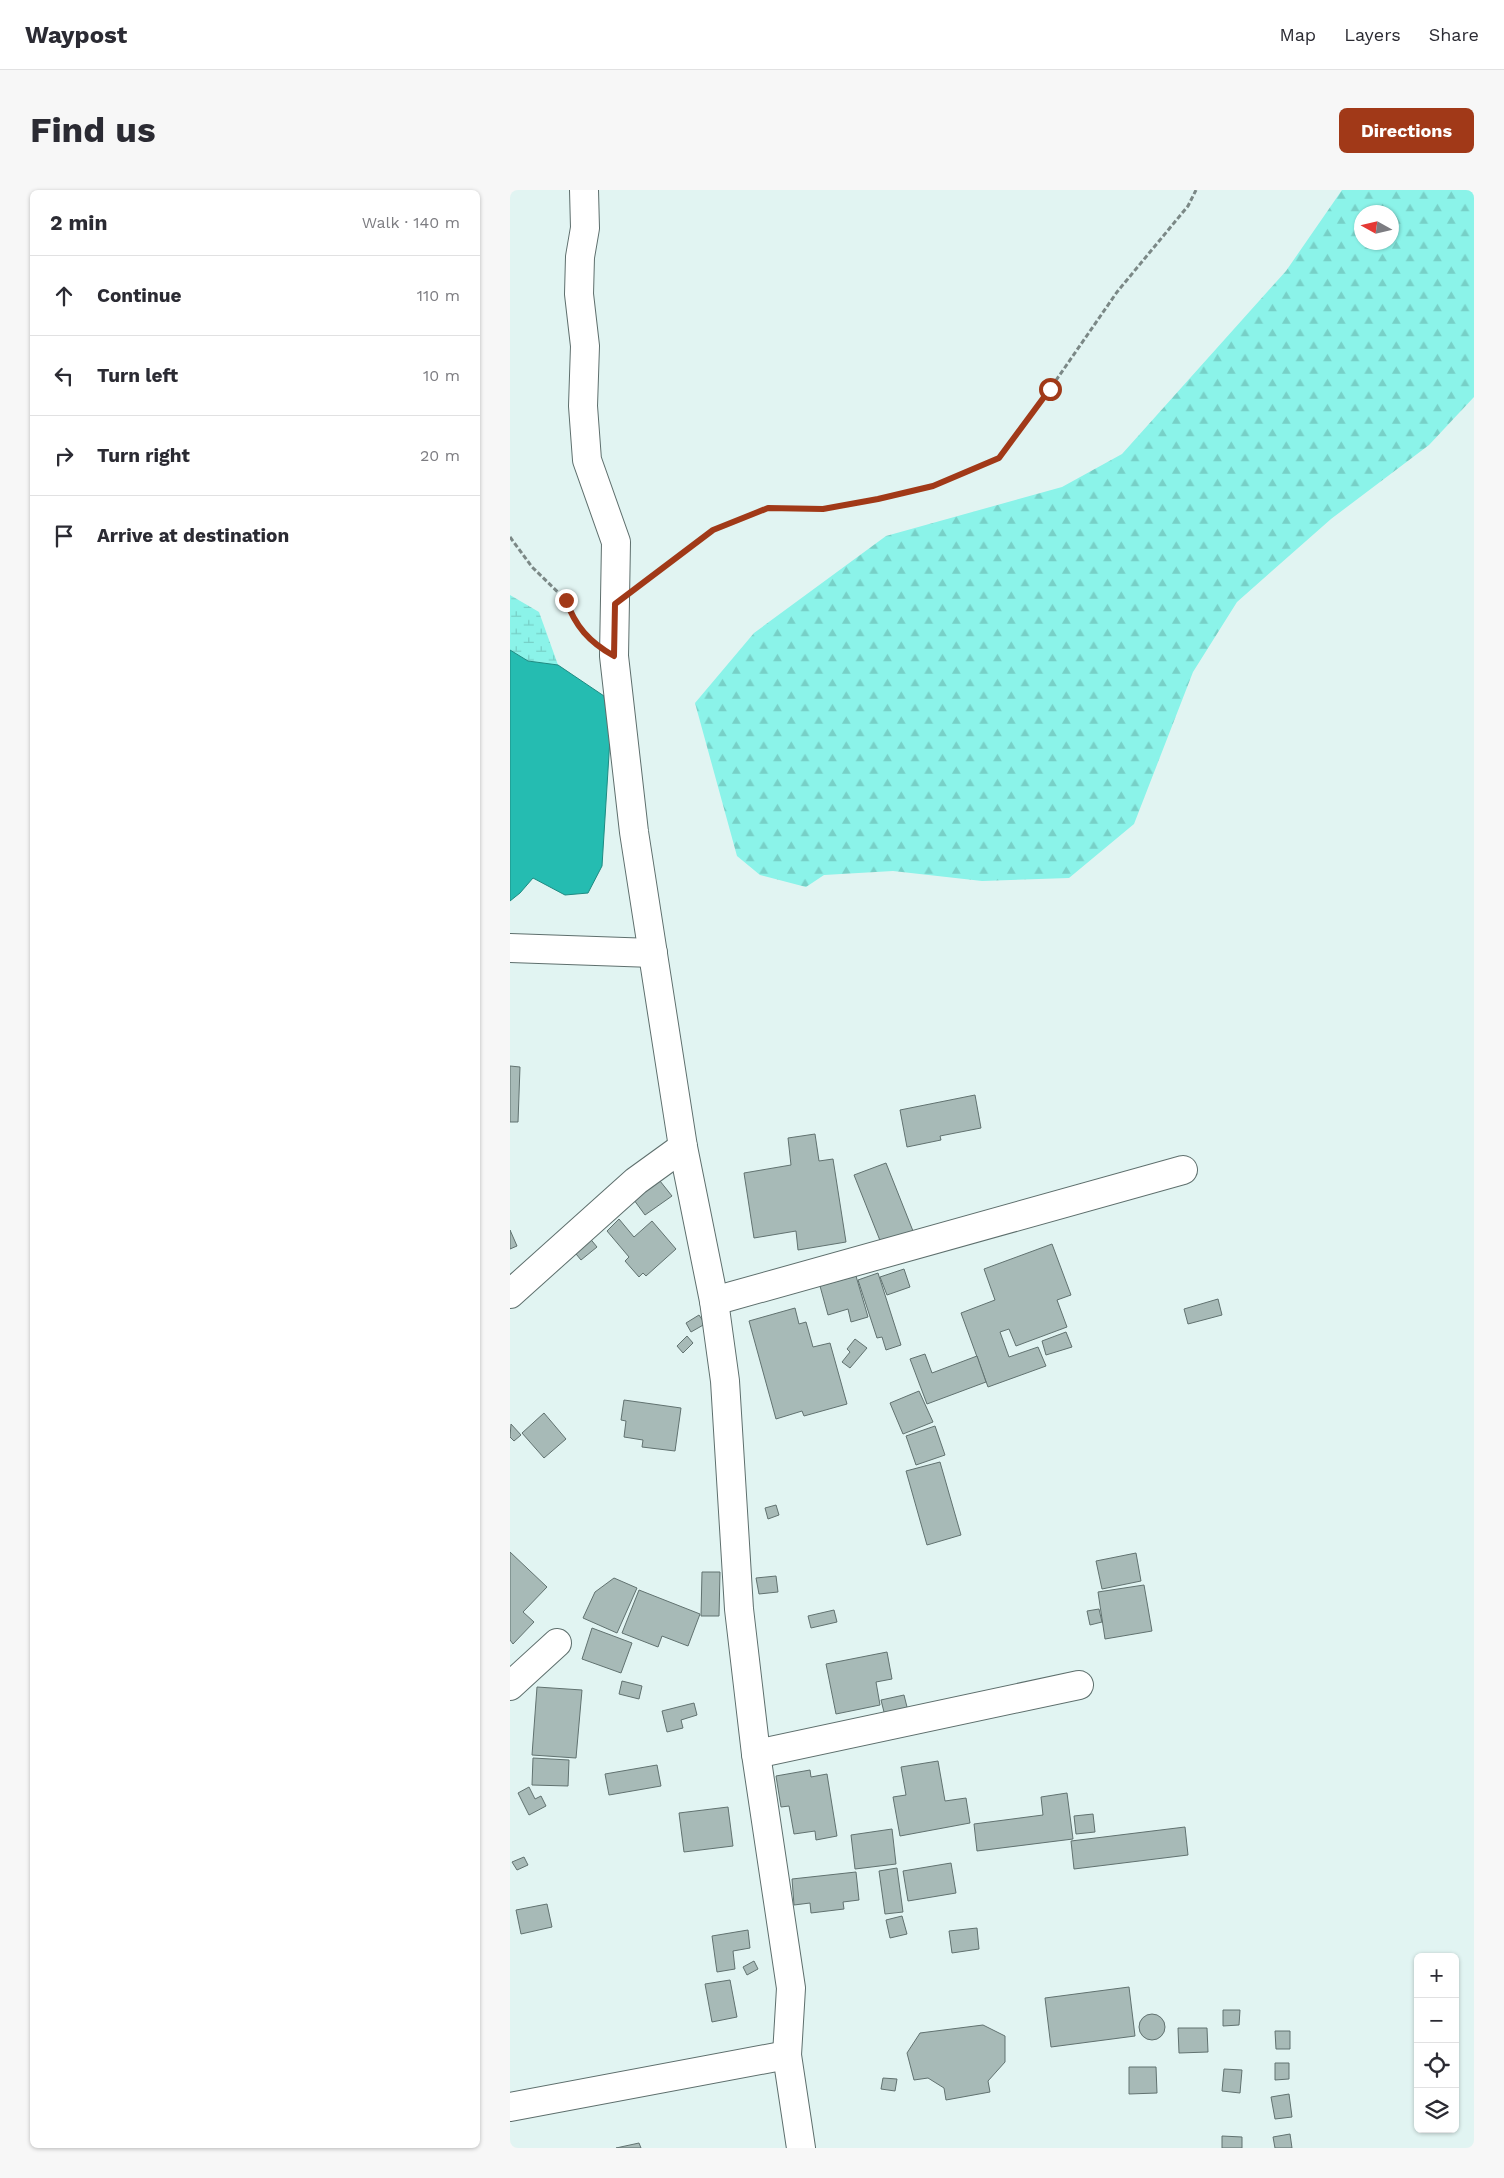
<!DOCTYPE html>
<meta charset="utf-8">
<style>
:root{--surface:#fff;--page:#f7f7f7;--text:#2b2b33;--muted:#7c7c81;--line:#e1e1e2;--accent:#a13918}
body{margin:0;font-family:"Work Sans",sans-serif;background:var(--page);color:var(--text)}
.controls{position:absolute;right:15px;bottom:15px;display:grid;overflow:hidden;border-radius:8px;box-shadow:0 1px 4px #0004}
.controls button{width:45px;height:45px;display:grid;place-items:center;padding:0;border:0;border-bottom:1px solid var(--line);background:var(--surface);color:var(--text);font:25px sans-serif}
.compass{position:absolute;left:844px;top:15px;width:45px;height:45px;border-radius:50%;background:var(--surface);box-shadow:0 1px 4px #0004;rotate:278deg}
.stop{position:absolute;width:15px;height:15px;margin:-11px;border:4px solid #a13918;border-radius:50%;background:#fff}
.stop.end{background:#a13918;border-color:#fff;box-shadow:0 1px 5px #0008}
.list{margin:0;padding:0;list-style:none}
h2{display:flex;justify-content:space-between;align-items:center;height:65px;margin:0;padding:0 20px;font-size:21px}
h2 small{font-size:16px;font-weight:400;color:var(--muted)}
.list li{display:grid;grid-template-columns:32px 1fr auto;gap:15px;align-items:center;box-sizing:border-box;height:80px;padding:0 20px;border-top:1px solid var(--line)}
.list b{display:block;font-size:19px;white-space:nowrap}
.list em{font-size:16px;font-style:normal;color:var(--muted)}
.icon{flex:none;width:28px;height:28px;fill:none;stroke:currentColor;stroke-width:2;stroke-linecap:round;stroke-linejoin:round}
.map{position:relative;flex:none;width:964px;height:1958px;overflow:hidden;border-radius:8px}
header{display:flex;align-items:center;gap:30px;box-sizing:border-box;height:70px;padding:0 25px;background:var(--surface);border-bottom:1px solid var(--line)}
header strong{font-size:24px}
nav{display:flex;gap:28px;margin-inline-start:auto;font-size:18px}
.intro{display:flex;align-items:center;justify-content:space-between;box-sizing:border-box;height:120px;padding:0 30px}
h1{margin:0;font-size:35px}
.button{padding:12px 22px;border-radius:8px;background:var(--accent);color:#fff;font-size:18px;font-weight:700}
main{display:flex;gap:30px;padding:0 30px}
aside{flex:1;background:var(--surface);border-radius:8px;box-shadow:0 1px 4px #0004}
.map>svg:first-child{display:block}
.forest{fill:url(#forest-firs);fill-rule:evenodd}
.wetland{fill:url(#wetland-marsh)}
.water{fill:#25bcb1;stroke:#1f8a82}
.building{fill:#a7bab7;stroke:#617270}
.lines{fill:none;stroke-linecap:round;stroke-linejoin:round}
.minor-casing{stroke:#5e6f6d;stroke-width:30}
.path{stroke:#7b8886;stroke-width:3;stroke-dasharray:5 2.5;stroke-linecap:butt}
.minor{stroke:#fff;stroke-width:28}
.route{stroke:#a13918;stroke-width:6}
</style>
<header>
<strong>Waypost</strong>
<nav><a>Map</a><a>Layers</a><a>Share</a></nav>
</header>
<div class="intro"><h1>Find us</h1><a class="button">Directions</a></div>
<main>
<aside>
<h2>2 min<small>Walk · 140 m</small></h2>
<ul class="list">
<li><svg class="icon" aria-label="ahead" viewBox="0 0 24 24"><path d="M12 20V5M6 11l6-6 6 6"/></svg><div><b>Continue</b></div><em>110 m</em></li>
<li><svg class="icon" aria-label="left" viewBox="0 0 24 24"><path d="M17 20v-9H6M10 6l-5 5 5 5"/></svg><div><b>Turn left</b></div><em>10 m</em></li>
<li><svg class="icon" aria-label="right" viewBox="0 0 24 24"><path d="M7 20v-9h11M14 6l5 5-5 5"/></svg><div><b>Turn right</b></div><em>20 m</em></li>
<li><svg class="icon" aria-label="arrive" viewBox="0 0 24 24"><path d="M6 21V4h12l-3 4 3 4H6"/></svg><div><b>Arrive at destination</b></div></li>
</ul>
</aside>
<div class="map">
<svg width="964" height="1958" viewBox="0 0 964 1958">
<defs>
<pattern id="forest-firs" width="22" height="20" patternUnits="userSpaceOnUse" patternTransform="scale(1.25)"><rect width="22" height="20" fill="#8bf3e9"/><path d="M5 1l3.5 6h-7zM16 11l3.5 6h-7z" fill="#77d0c7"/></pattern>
<pattern id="wetland-marsh" width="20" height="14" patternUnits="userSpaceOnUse" patternTransform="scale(1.25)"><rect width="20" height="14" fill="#8bf3e9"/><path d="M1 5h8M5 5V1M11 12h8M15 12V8" fill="none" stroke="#77d0c7"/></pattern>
</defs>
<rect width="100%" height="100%" fill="#e1f4f2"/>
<path class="forest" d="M832,0h132v207l-45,48 -98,74 -94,83 -44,70 -59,152 -65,54 -87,3 -89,-10 -69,4 -18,12 -46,-12 -23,-19 -42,-153 59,-70 132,-97 176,-49 60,-33 164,-183zM852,22h30v30h-30z"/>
<polygon class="wetland" points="0,405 29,422 48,475 18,471 0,460"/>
<polygon class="water" points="0,460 18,471 48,475 94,506 100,548 92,676 78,703 55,705 23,688 10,703 0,711"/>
<g class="building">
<polygon points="0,876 10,877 8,932 0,932"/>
<polygon points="465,905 471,938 430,946 431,950 397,957 390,920"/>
<polygon points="305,944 309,971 323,969 336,1052 288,1060 286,1041 244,1048 234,983 281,975 278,948"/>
<polygon points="376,973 403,1041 371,1053 344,985"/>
<polygon points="150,991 162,1006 135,1025 124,1010"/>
<polygon points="109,1029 124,1047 142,1031 166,1059 136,1086 133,1083 129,1087 115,1071 119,1067 97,1041"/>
<polygon points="0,1040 7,1056 0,1059"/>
<polygon points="78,1046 87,1057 71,1070 62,1059"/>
<polygon points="542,1054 561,1105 547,1110 557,1137 506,1156 499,1139 490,1142 499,1167 528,1157 536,1176 478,1197 451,1123 485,1110 474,1079"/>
<polygon points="394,1079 400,1097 377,1105 370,1087"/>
<polygon points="368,1083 391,1155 376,1160 372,1147 367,1148 348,1090"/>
<polygon points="346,1086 358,1127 341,1132 338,1119 318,1125 310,1096"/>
<polygon points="708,1109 712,1125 678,1134 674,1119"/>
<polygon points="285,1118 289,1134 296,1132 303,1157 320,1153 337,1214 294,1226 292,1221 266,1229 239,1131"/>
<polygon points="189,1125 195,1134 181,1142 176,1133"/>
<polygon points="556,1142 562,1157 536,1165 532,1151"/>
<polygon points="177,1146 183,1153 173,1163 167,1156"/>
<polygon points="345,1149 357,1158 340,1178 332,1172 340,1162 337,1159"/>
<polygon points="415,1164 422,1183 467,1166 476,1192 417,1214 400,1169"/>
<polygon points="409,1201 423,1232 393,1244 380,1213"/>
<polygon points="114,1210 171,1218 165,1261 132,1257 133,1250 114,1247 116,1231 111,1230"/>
<polygon points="34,1223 56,1249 34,1268 12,1243"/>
<polygon points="1,1234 11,1245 4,1251 0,1247"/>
<polygon points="425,1236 435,1265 406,1275 396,1246"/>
<polygon points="430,1272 451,1345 417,1355 396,1281"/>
<polygon points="266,1315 269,1325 258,1329 255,1318"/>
<polygon points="0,1362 37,1397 13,1422 24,1432 3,1454 0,1450"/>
<polygon points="626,1363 631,1391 592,1399 586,1371"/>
<polygon points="192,1382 210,1382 209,1426 191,1426"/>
<polygon points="266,1386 268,1402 249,1404 246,1388"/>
<polygon points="104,1388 127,1398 107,1443 73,1428 85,1402"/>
<polygon points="634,1395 642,1441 595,1449 588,1402"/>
<polygon points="129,1400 190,1424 178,1456 152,1446 148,1457 112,1443"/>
<polygon points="589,1419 592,1432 580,1435 577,1421"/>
<polygon points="324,1420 327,1432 301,1438 298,1426"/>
<polygon points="82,1438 122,1453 111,1483 72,1469"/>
<polygon points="377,1462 382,1489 366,1492 370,1515 326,1524 316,1474"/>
<polygon points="112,1491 132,1496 129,1509 109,1504"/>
<polygon points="27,1497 72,1500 66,1568 22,1565"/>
<polygon points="394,1505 398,1521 375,1526 371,1510"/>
<polygon points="184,1513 187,1525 171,1530 173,1538 157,1542 152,1521"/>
<polygon points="23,1568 59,1570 58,1596 22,1595"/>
<polygon points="428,1571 435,1611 456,1608 460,1633 390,1646 383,1607 396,1605 391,1577"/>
<polygon points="147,1575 151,1596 99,1605 95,1584"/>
<polygon points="300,1580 301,1587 317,1584 327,1646 306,1650 305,1641 284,1644 279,1616 271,1617 266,1586"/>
<polygon points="19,1597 25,1609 31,1606 36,1616 19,1625 8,1603"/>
<polygon points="557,1603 563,1649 467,1661 464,1634 533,1625 531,1607"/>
<polygon points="218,1617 223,1656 174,1662 169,1623"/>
<polygon points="583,1624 585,1642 566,1644 564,1626"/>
<polygon points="675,1637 678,1665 564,1679 561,1651"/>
<polygon points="382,1639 386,1674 345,1679 341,1645"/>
<polygon points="14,1667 18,1675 7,1680 2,1672"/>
<polygon points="441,1673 446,1703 398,1711 393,1681"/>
<polygon points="387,1678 393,1722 375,1724 369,1681"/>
<polygon points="346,1682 349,1710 333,1712 334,1719 301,1723 300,1713 284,1715 282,1689"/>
<polygon points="37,1714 42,1737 11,1744 6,1720"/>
<polygon points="392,1726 397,1744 380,1748 376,1730"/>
<polygon points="467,1738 469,1759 442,1763 439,1741"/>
<polygon points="238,1740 240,1758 223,1761 225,1779 207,1782 202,1746"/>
<polygon points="244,1771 248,1779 237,1785 233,1777"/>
<polygon points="220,1790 227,1827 202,1832 195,1794"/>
<polygon points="619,1797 625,1846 541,1857 535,1808"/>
<polygon points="713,1820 730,1820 729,1835 713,1836"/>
<circle cx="642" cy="1837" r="13"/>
<polygon points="473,1835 495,1846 495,1872 478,1891 480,1902 436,1910 434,1898 418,1888 404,1890 397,1863 410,1843"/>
<polygon points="668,1838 697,1838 698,1862 669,1863"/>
<polygon points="765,1841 780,1841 780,1859 766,1859"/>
<polygon points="765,1873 779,1873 779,1889 765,1890"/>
<polygon points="619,1877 646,1877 647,1903 619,1904"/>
<polygon points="714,1879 732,1880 730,1903 712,1901"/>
<polygon points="373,1888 387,1889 385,1901 371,1899"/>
<polygon points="779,1904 782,1927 765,1929 761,1907"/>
<polygon points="780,1944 782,1958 765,1958 763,1947"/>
<polygon points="712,1946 732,1947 732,1958 712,1958"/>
<polygon points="129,1953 131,1958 106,1958"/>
</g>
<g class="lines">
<g class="minor-casing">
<g id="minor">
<polyline points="74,0 75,38 70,67 69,104 75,156 73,216 77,270 106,352 104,466 124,642 173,957 204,1111 215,1191 229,1419 246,1564 281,1798 277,1865 291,1958"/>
<polyline points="0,758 143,763"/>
<polyline points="0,1104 126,991 173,957"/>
<polyline points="204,1111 673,980"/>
<polyline points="0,1496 47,1453"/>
<polyline points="246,1564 569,1495"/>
<polyline points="0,1917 277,1865"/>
</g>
</g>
<g class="path">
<polyline points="0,347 22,377 56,410 63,429 74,442"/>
<polyline points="135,392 203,340 258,318 313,319 368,309 423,296 489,268 540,199 607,102 678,16 686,0"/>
</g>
<use href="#minor" class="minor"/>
</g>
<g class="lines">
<path class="route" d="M56,410c9,26 23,42 48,56l1,-52 98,-74 55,-22 55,1 55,-10 55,-13 66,-28 51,-69"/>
</g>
</svg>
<div class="controls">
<button>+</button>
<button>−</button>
<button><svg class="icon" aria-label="locate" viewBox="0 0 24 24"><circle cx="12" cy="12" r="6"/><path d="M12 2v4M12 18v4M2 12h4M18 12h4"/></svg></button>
<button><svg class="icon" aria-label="layers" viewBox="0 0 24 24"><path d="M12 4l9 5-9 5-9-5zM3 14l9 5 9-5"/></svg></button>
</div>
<svg class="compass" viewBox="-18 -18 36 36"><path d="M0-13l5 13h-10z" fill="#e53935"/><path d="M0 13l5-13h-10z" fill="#7c7c81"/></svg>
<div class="stop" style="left:540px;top:199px"></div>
<div class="stop end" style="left:56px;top:410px"></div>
</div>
</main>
